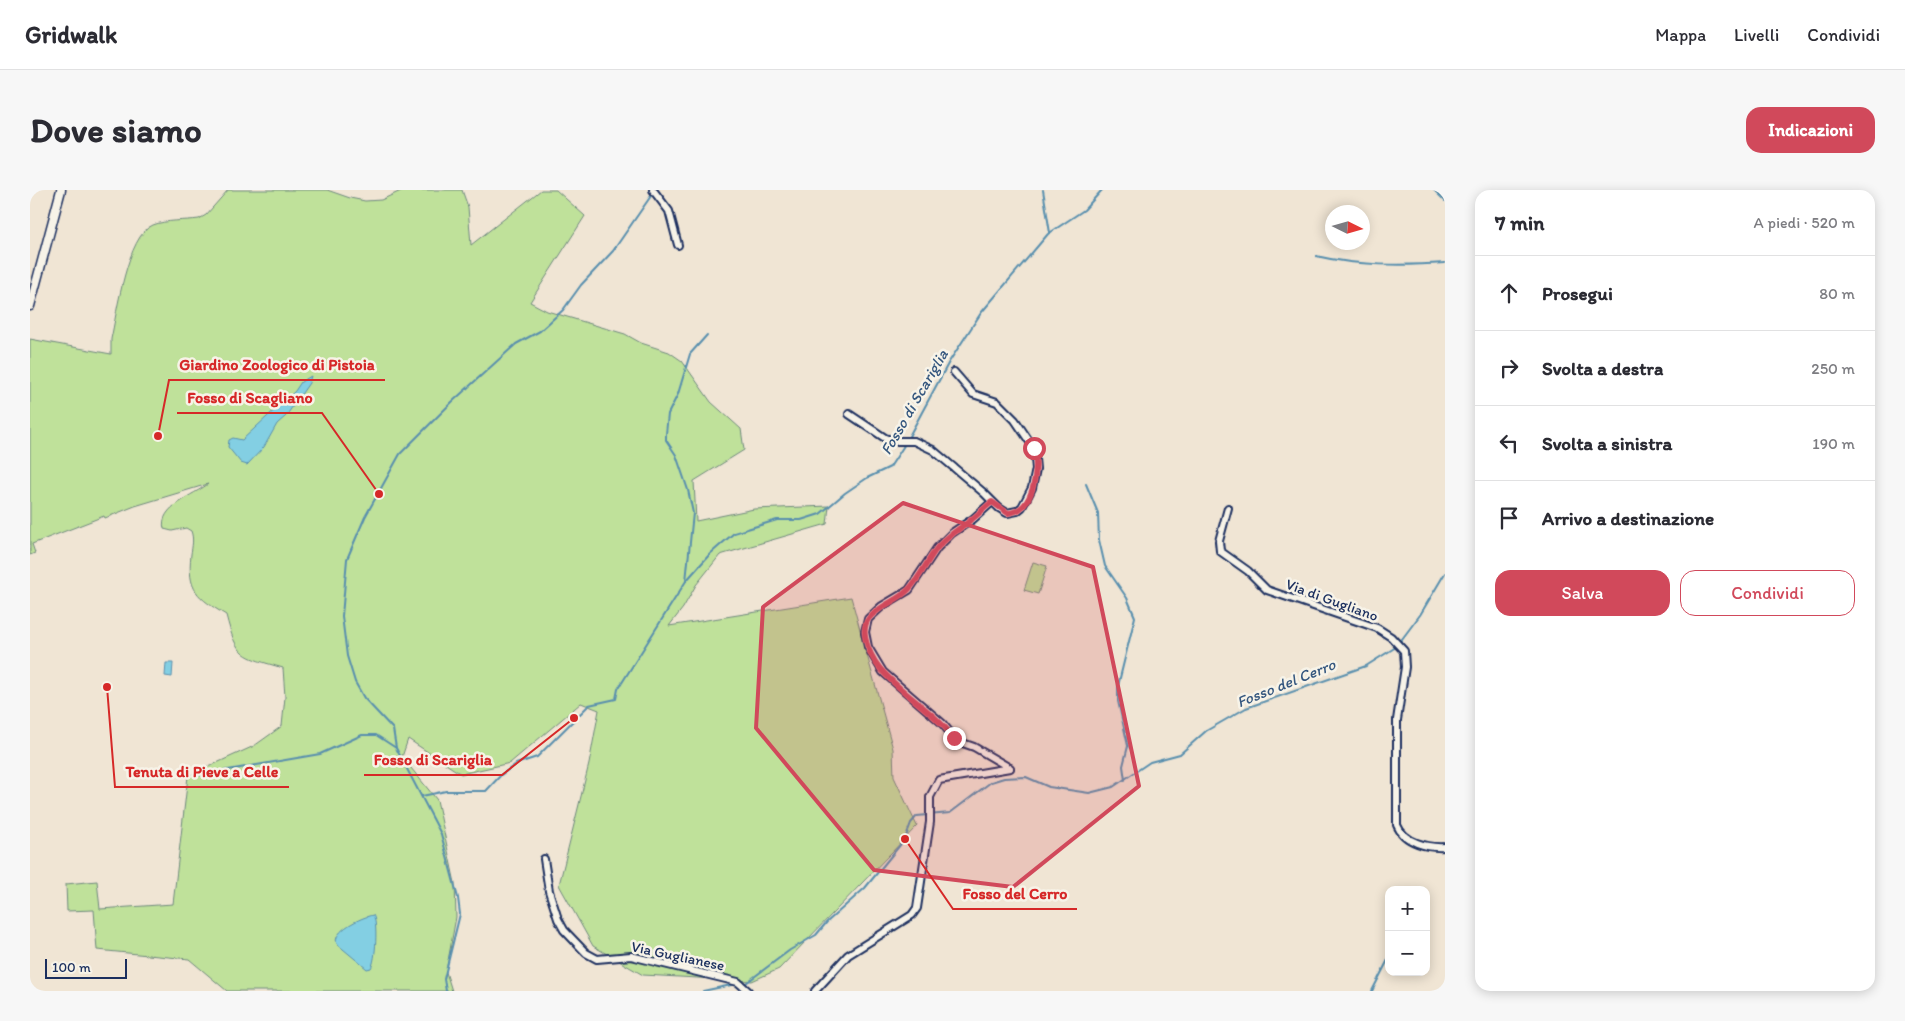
<!DOCTYPE html>
<html lang="it">
<meta charset="utf-8">
<style>
:root{--surface:#fff;--page:#f7f7f7;--text:#2b2b33;--muted:#7c7c81;--line:#e1e1e2;--accent:#d1495b}
body{margin:0;font-family:Itim,sans-serif;background:var(--page);color:var(--text)}
.controls{position:absolute;right:15px;bottom:15px;display:grid;overflow:hidden;border-radius:10px;box-shadow:0 2px 12px #0003}
.controls button{width:45px;height:45px;display:grid;place-items:center;padding:0;border:0;border-bottom:1px solid var(--line);background:var(--surface);color:var(--text);font:25px sans-serif}
.compass{position:absolute;left:1295px;top:15px;width:45px;height:45px;border-radius:50%;background:var(--surface);box-shadow:0 2px 12px #0003;rotate:95deg}
.scale{position:absolute;left:15px;bottom:12px;width:82px;box-sizing:border-box;padding-left:5px;border:2px solid #1b2f5e;border-top:0;font-size:14px;line-height:18px;white-space:nowrap;color:#1b2f5e;-webkit-text-stroke:4px #f7f3e8;paint-order:stroke}
.stop{position:absolute;width:15px;height:15px;margin:-11px;border:4px solid #d1495b;border-radius:50%;background:#fff}
.stop.end{background:#d1495b;border-color:#fff;box-shadow:0 1px 5px #0008}
.list{margin:0;padding:0;list-style:none}
h2{display:flex;justify-content:space-between;align-items:center;height:65px;margin:0;padding:0 20px;font-size:21px}
h2 small{font-size:16px;font-weight:400;color:var(--muted)}
.list li{display:grid;grid-template-columns:32px 1fr auto;gap:15px;align-items:center;box-sizing:border-box;height:75px;padding:0 20px;border-top:1px solid var(--line)}
.list b{display:block;font-size:19px;white-space:nowrap}
.list em{font-size:16px;font-style:normal;color:var(--muted)}
.actions{display:flex;gap:10px;padding:15px 20px}
.actions a{flex:1;padding:11px 0;border:1px solid var(--accent);border-radius:15px;text-align:center;font-size:18px;color:var(--accent)}
.actions .main{background:var(--accent);color:#fff}
.icon{flex:none;width:28px;height:28px;fill:none;stroke:currentColor;stroke-width:2;stroke-linecap:round;stroke-linejoin:round}
.map{position:relative;flex:none;width:1415px;height:801px;overflow:hidden;border-radius:15px}
header{display:flex;align-items:center;gap:30px;box-sizing:border-box;height:70px;padding:0 25px;background:var(--surface);border-bottom:1px solid var(--line)}
header strong{font-size:24px}
nav{display:flex;gap:28px;margin-inline-start:auto;font-size:18px}
.intro{display:flex;align-items:center;justify-content:space-between;box-sizing:border-box;height:120px;padding:0 30px}
h1{margin:0;font-size:35px}
.button{padding:12px 22px;border-radius:15px;background:var(--accent);color:#fff;font-size:18px;font-weight:700}
main{display:flex;gap:30px;padding:0 30px}
aside{flex:1;background:var(--surface);border-radius:15px;box-shadow:0 2px 12px #0003}
.map>svg:first-child{display:block}
.green{fill:#bfe19a;stroke:#6d887c}
.water{fill:#83cfe3;stroke:#598fae}
.lines{fill:none;stroke-linecap:round;stroke-linejoin:round}
.stream{stroke:#598fae;stroke-width:2}
.minor-casing{stroke:#1b2f5e;stroke-width:10}
.major-casing{stroke:#1b2f5e;stroke-width:11}
.minor{stroke:#f7f3e8;stroke-width:6}
.major{stroke:#f7f3e8;stroke-width:8}
.route{stroke:#d1495b;stroke-width:6}
.marked{fill:#d1495b;fill-opacity:0.2;stroke:#d1495b;stroke-width:4;stroke-linejoin:round}
.labels{text-anchor:middle;dominant-baseline:central;stroke-width:5;stroke-linejoin:round;paint-order:stroke}
.street-label{font-size:15px;fill:#1b2f5e;stroke:#f7f3e8}
.water-label{font-size:16px;font-style:italic;fill:#35577f;stroke:#f7f3e8}
.leader{fill:none;stroke:#d62828;stroke-width:2}
.callout-dot{fill:#d62828;stroke:#f7f3e8;stroke-width:2}
.callout-label{font-size:16px;text-anchor:middle;font-weight:bold;fill:#d62828;stroke:#f7f3e8;stroke-width:5;stroke-linejoin:round;paint-order:stroke}
</style>
<header>
<strong>Gridwalk</strong>
<nav><a>Mappa</a><a>Livelli</a><a>Condividi</a></nav>
</header>
<div class="intro"><h1>Dove siamo</h1><a class="button">Indicazioni</a></div>
<main>
<div class="map">
<svg width="1415" height="801" viewBox="0 0 1415 801">
<rect width="100%" height="100%" fill="#f0e5d4"/>
<filter id="ink" filterUnits="userSpaceOnUse"><feTurbulence type="fractalNoise" baseFrequency=".02" numOctaves="2"/><feDisplacementMap in="SourceGraphic" scale="10" xChannelSelector="R" yChannelSelector="G"/><feConvolveMatrix kernelMatrix="1 2 1 2 8 2 1 2 1" color-interpolation-filters="sRGB"/></filter>
<g filter="url(#ink)">
<g class="green">
<path d="M198,0h99l23,8 15,3 16,-1 22,-10h59l6,17 3,38 70,-55h15l29,26 -55,86 17,9 78,23 16,9 28,9 13,9 29,41 30,27 3,21 -50,31 2,40 58,-12 75,-3 -2,18 -107,31 -24,30 -13,23 -14,18 182,-29 42,152 1,28 23,49 -138,143 -27,12 -109,-6 -50,-29 -34,-61 30,-121 10,-54 -18,-7 -71,60 -49,11 -53,-35 -6,18 35,43 18,83 1,34 -10,55 6,19h-225l-38,-32 -92,-9 -3,-40 -27,1 -1,-27 31,-3 3,28 73,-5 15,-128 66,-30 28,-20 3,-29 -2,-29c-41,-12 -46,-10 -57,-53 -29,-18 -39,-24 -35,-61 1,-7 3,-15 0,-23l-5,-3 -14,3 -8,-2c-6,-22 30,-34 44,-45l-73,22 -30,12 -1,-2 -72,28 3,9 -5,2v-216l81,15v-15c6,-26 16,-104 42,-114 13,-5 31,-4 46,-6l7,-4z"/>
<polygon points="1003,372 1017,376 1008,404 994,400"/>
</g>
<g class="water">
<polygon points="281,186 279,193 256,226 247,234 234,257 217,275 211,273 198,257 199,250 203,248 212,250 265,201 271,192"/>
<polygon points="136,473 143,473 142,487 135,486"/>
<path d="M343,725c5,7 3,46 -2,53l-4,1 -30,-25c-6,-13 25,-27 36,-29z"/>
</g>
<g class="lines">
<g class="stream">
<polyline points="1013,0 1020,43"/>
<polyline points="1404,0 1415,11"/>
<path d="M1286,66c43,10 85,10 129,7"/>
<polyline points="877,250 919,172 951,123 1018,44 1054,20 1072,0"/>
<polyline points="1056,294 1068,323 1069,350 1075,376 1097,408 1105,427 1088,496 1088,511 1098,556 1093,576 1095,590"/>
<polyline points="656,391 663,323 658,300 646,265 636,250 636,244 638,224 648,204 660,164 677,145"/>
<polyline points="1369,453 1390,425 1415,383"/>
<polyline points="164,586 290,564 332,545 346,545 366,558"/>
<polyline points="392,606 416,601 456,601 471,585 486,574 507,567 559,515 586,509 588,499 656,391 680,364 704,343 747,330 771,330 790,324 815,303 837,288 860,277 875,254"/>
<polyline points="716,793 760,760 786,745 797,732 835,698 875,649 881,633 887,626 920,623 961,592 974,588 996,587 1019,597 1059,603 1083,597 1120,572 1150,564 1176,541 1216,518 1336,476 1366,457"/>
<polyline points="416,801 414,789 430,724 428,708 411,644 366,558 363,539 334,508 325,492 317,466 312,426 317,369 335,327 370,264 422,212 486,154 510,141 533,120 551,95 583,61 623,3"/>
<polyline points="673,801 706,794"/>
<polyline points="1342,801 1359,768"/>
</g>
<g class="minor-casing">
<g id="minor">
<polyline points="623,0 639,21 648,55"/>
<polyline points="819,224 855,248 865,251 884,251 903,260 954,303 969,318 977,323 987,321 992,317 1002,298 1006,279 1004,258 985,230 967,212 943,204 924,182"/>
<polyline points="962,312 943,329 922,343 907,358 879,400 852,416 838,429 835,442 838,457 853,482 912,533 927,551 944,557 980,578"/>
<path d="M1198,318l-9,33 1,10 28,20 19,19 110,38 14,9 13,14 1,16 -8,53v105c7,18 31,23 48,22"/>
<polyline points="514,669 519,701 528,729 534,740 556,763 567,769 601,766 708,792 718,801"/>
<polyline points="785,801 818,765 882,725 887,718 900,632 900,607 909,590 980,578"/>
</g>
</g>
<g class="major-casing">
<polyline id="major" points="0,116 31,0"/>
</g>
<use href="#minor" class="minor"/>
<use href="#major" class="major"/>
</g>
</g>
<g class="lines" filter="url(#ink)">
<path class="route" d="M924,548c-20,-26 -48,-41 -70,-65 -11,-11 -27,-40 -15,-55 11,-13 29,-17 40,-29 11,-11 18,-28 28,-41 10,-12 23,-19 35,-29 7,-5 13,-12 20,-17l16,11c27,-2 31,-45 26,-65"/>
</g>
<path class="marked" d="M873,313l190,64 46,219 -126,101 -139,-17 -118,-142 7,-121z"/>
<g class="labels">
<g class="street-label">
<text transform="translate(1302 410) rotate(20)">Via di Gugliano</text>
<text transform="translate(648 766) rotate(12)">Via Guglianese</text>
</g>
<g class="water-label">
<text transform="translate(884 212) rotate(-60)">Fosso di Scariglia</text>
<text transform="translate(1256 493) rotate(-22)">Fosso del Cerro</text>
</g>
</g>
<path class="leader" d="M128 246L139 190H355M349 304L292 223H147M544 528L472 585H334M77 497L85 597H259M875 649L923 719H1047"/>
<g class="callout-dot">
<circle cx="128" cy="246" r="5"/>
<circle cx="349" cy="304" r="5"/>
<circle cx="544" cy="528" r="5"/>
<circle cx="77" cy="497" r="5"/>
<circle cx="875" cy="649" r="5"/>
</g>
<g class="callout-label">
<text x="247" y="180">Giardino Zoologico di Pistoia</text>
<text x="220" y="213">Fosso di Scagliano</text>
<text x="403" y="575">Fosso di Scariglia</text>
<text x="172" y="587">Tenuta di Pieve a Celle</text>
<text x="985" y="709">Fosso del Cerro</text>
</g>
</svg>
<div class="controls">
<button>+</button>
<button>−</button>
</div>
<svg class="compass" viewBox="-18 -18 36 36"><path d="M0-13l5 13h-10z" fill="#e53935"/><path d="M0 13l5-13h-10z" fill="#7c7c81"/></svg>
<div class="scale">100 m</div>
<div class="stop" style="left:1004px;top:258px"></div>
<div class="stop end" style="left:924px;top:548px"></div>
</div>
<aside>
<h2>7 min<small>A piedi · 520 m</small></h2>
<ul class="list">
<li><svg class="icon" aria-label="ahead" viewBox="0 0 24 24"><path d="M12 20V5M6 11l6-6 6 6"/></svg><div><b>Prosegui</b></div><em>80 m</em></li>
<li><svg class="icon" aria-label="right" viewBox="0 0 24 24"><path d="M7 20v-9h11M14 6l5 5-5 5"/></svg><div><b>Svolta a destra</b></div><em>250 m</em></li>
<li><svg class="icon" aria-label="left" viewBox="0 0 24 24"><path d="M17 20v-9H6M10 6l-5 5 5 5"/></svg><div><b>Svolta a sinistra</b></div><em>190 m</em></li>
<li><svg class="icon" aria-label="arrive" viewBox="0 0 24 24"><path d="M6 21V4h12l-3 4 3 4H6"/></svg><div><b>Arrivo a destinazione</b></div></li>
</ul>
<div class="actions"><a class="main">Salva</a><a>Condividi</a></div>
</aside>
</main>
